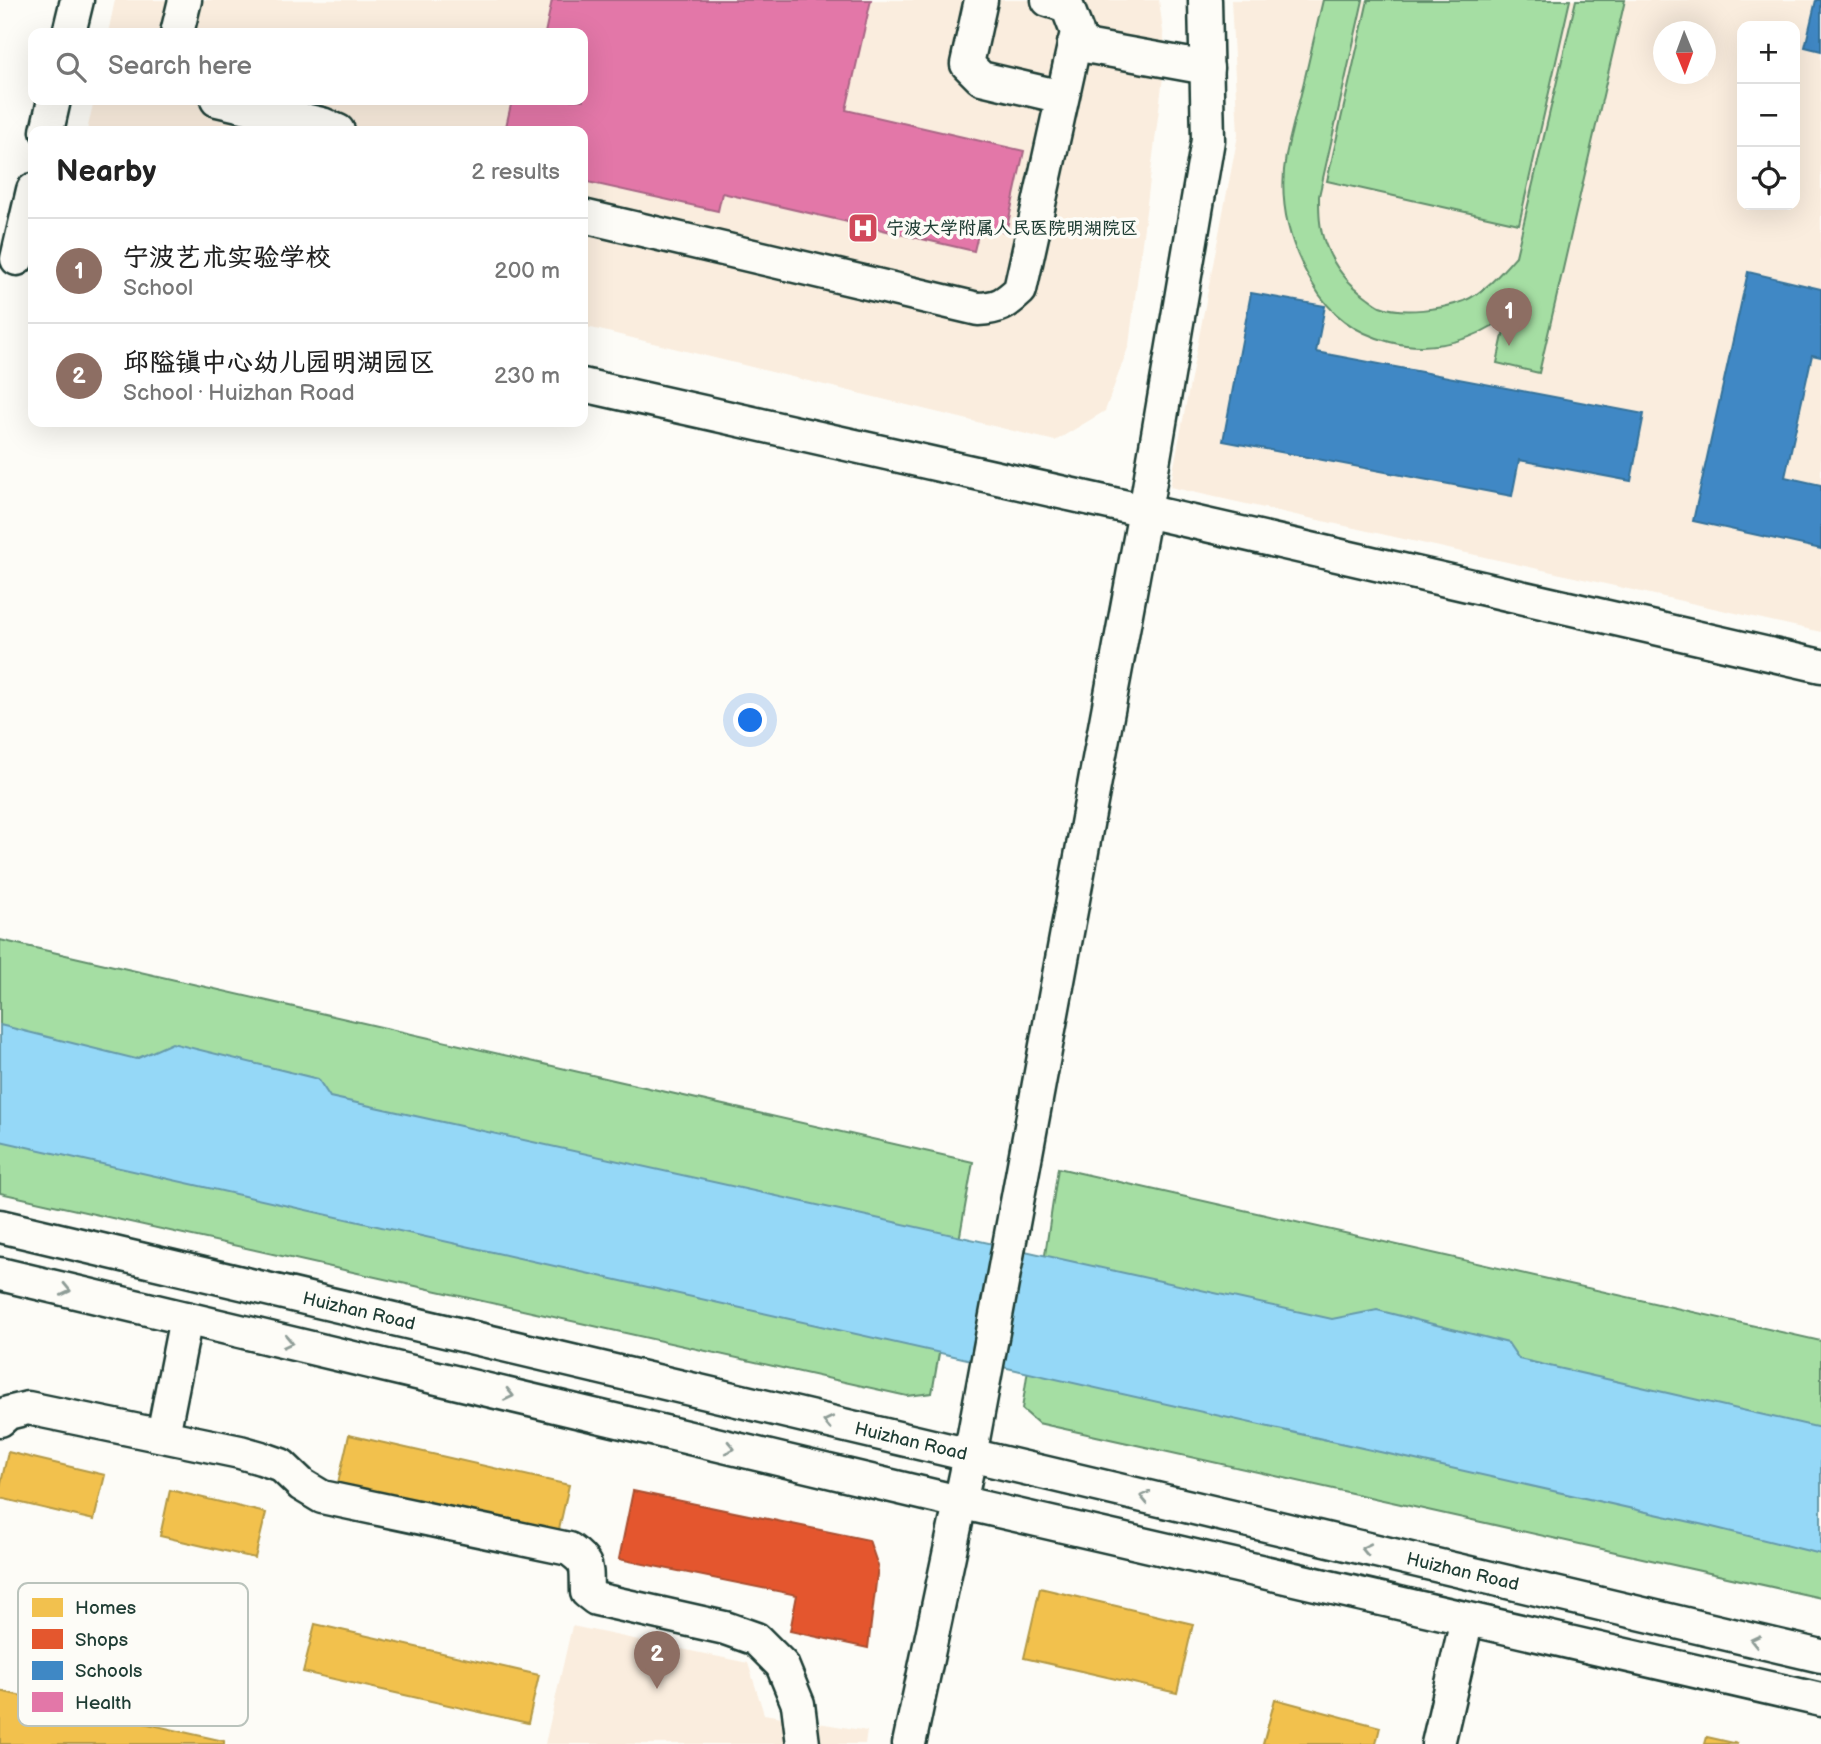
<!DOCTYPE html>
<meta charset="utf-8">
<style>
:root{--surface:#fff;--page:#f2f2f2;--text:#222;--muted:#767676;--line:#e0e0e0;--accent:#d1495b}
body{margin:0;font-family:"Balsamiq Sans","LXGW WenKai TC",sans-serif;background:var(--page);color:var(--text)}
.controls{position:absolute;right:21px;top:21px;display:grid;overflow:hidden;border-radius:14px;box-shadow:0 7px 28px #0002}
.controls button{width:63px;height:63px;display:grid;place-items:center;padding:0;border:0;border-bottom:2px solid var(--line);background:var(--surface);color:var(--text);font:35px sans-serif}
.compass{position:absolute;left:1653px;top:21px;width:63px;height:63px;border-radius:50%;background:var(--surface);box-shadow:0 7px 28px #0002;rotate:179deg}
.you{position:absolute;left:751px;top:721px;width:24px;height:24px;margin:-18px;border:5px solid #fff;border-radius:50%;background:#1a73e8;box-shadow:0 0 0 10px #1a73e833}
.badge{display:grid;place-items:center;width:46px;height:46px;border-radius:50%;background:var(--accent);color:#fff;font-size:23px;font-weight:700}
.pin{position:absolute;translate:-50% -58px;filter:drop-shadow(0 2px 4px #0008)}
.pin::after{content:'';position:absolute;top:37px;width:24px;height:21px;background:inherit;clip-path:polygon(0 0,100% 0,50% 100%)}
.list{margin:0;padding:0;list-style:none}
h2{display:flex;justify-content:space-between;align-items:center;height:91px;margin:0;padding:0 28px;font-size:30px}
h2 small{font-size:23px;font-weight:400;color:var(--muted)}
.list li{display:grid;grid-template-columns:46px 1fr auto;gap:21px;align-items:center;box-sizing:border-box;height:105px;padding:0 28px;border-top:2px solid var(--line)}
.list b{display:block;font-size:26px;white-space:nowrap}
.list p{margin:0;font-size:23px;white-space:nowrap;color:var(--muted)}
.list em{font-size:23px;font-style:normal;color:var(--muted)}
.icon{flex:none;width:38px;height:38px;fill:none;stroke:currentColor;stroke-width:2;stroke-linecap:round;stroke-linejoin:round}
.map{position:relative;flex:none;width:1821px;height:1744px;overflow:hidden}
.search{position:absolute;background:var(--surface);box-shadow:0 7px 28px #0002;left:28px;top:28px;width:560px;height:77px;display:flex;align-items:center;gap:18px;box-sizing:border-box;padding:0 24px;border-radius:14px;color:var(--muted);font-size:26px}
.panel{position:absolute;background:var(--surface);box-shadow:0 7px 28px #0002;left:28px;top:126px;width:560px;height:301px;border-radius:14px}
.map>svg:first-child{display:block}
.built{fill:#faedde;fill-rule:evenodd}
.green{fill:#a5dea3;stroke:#628e6c;stroke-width:2}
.water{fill:#95d8f7;stroke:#669aa9;stroke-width:2}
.homes{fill:#f2c14e;stroke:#b39946;stroke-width:2}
.shops{fill:#e4572e;stroke:#a94f30;stroke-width:2}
.schools{fill:#3f88c5;stroke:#35729a;stroke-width:2}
.health{fill:#e377a8;stroke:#a86685;stroke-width:2}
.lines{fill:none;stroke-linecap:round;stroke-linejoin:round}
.minor-casing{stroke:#1f3d34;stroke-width:37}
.minor{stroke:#fdfcf7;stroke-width:32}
.oneway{stroke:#8e9c96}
.labels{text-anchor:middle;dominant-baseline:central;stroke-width:7;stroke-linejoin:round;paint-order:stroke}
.poi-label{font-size:18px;font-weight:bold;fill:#1f3d34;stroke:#fdfcf7;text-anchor:start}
.street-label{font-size:18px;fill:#1f3d34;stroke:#fdfcf7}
.key{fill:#fdfcf7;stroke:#bac3bc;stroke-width:2}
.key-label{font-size:19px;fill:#1f3d34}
</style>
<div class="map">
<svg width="1821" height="1744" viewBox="0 0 1821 1744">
<rect width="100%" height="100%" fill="#fdfcf7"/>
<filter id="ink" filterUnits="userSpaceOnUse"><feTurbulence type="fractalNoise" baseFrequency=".0143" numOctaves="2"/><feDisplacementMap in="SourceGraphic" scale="14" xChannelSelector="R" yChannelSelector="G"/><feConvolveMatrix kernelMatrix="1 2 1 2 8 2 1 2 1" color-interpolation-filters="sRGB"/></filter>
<g filter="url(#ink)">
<g class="built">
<polygon points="115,0 1159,0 1166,54 1129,345 1105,411 1055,441 583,326 583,131 87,131 94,100 583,100 583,33 108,33"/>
<path d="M1231,0h590v632l-651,-145 68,-352zM1742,26h53v179h-53zM1664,32h42v42h-42z"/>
<polygon points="572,1626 748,1663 764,1714 867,1731 865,1744 545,1744"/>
</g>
<g class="green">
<path d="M1323,0h40l-44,196c0,16 0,32 6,47 8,23 22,40 42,54 4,3 9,7 13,9 22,9 63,3 84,-5 21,-9 38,-29 52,-45l60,-256h49l-86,373 -42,-10 11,-51c-5,5 -10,11 -16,14 -30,18 -67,25 -102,16 -35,-9 -60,-27 -78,-59 -23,-39 -34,-83 -26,-128 4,-19 9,-38 14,-57 8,-32 15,-65 23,-98z"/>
<polygon points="1368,0 1570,0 1519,224 1327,181"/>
<polygon points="0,940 973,1162 932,1393 907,1396 0,1193"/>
<polygon points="1058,1168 1821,1341 1821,1598 1038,1423 1022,1409"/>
</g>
<polygon class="water" points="0,1025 136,1059 172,1043 318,1079 330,1097 1332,1319 1377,1310 1508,1343 1519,1359 1821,1428 1821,1554 1704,1525 0,1141"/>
<g class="homes">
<polygon points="349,1435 569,1485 558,1534 338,1483"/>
<polygon points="8,1452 105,1475 94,1520 0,1498 0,1487"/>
<polygon points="170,1490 266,1513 255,1558 160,1536"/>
<polygon points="1040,1588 1193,1624 1177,1693 1024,1658"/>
<polygon points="315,1624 539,1675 528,1723 303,1672"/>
<polygon points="0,1691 224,1741 224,1744 0,1744"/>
<polygon points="1275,1699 1380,1727 1376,1744 1263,1744"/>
<polygon points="1707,1737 1738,1744 1705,1744"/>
</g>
<polygon class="shops" points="633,1491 869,1540 878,1566 868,1648 790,1631 797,1595 619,1559"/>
<g class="schools">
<polygon points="1816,0 1821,0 1821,51 1805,47"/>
<polygon points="1748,272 1821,289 1821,357 1812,355 1785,477 1821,485 1821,549 1693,521"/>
<polygon points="1251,293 1325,306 1316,352 1644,414 1631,481 1519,460 1512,496 1223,441"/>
</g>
<polygon class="health" points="552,0 871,0 846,110 1024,151 1006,232 980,226 974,251 722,193 718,211 583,181 583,131 505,131 512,100 583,100 583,33 545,33"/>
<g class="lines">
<g class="minor-casing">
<g id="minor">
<polyline points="981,0 967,64 981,78 1062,97"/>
<polyline points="69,33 77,0"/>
<polyline points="177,33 185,0"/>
<polyline points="1074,44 1207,68"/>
<polyline points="217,100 322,124 338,131"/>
<polyline points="47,131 54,100"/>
<path d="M583,216l395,93c21,-1 27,-5 42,-19l57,-258 -10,-26 -19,-6"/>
<polyline points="17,259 33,190"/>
<polyline points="583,385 1145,511 1821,666"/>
<path id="s1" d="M0,1226l1821,430"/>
<polyline points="0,1274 959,1502 1821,1700"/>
<path d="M0,1420l8,-7 20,-5 212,44 21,6 20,7 21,20 20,12 247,52c21,15 17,18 18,43l9,7 129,29 31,11 26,26 16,39 5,40"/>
<polyline points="163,1435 186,1318"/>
<polyline points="909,1744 970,1456 1145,511 1208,140 1205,0"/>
<polyline points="1438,1744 1467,1619"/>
</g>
</g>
<use href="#minor" class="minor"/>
</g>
<defs><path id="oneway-chevron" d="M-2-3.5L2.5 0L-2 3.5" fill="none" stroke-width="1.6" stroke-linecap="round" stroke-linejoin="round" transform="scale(1.75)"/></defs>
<g class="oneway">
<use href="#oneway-chevron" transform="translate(66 1290) rotate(13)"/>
<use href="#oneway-chevron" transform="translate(288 1342) rotate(13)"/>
<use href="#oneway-chevron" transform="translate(509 1395) rotate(13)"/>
<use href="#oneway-chevron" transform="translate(828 1422) rotate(-167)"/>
<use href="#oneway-chevron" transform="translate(730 1448) rotate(13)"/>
<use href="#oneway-chevron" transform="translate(1145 1497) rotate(-167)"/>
<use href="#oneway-chevron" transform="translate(1366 1549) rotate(-167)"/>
<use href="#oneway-chevron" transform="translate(1755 1641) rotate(-167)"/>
</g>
</g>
<defs>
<g id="hospital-square" transform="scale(1.575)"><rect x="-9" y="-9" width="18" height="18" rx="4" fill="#d1495b" stroke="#fdfcf7"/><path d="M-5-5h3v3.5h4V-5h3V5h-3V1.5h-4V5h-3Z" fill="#fff"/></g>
</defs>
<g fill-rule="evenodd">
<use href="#hospital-square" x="863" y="228"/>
</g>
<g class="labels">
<g class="poi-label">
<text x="886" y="228">宁波大学附属人民医院明湖院区</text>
</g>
<g class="street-label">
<text stroke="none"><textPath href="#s1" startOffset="369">Huizhan Road</textPath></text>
<text stroke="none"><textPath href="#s1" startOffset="936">Huizhan Road</textPath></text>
<text stroke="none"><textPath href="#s1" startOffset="1503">Huizhan Road</textPath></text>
</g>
</g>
<rect x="18" y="1583" width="230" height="143" rx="10" class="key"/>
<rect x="32" y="1598" width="31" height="19" fill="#f2c14e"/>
<rect x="32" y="1629" width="31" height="20" fill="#e4572e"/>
<rect x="32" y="1661" width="31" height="19" fill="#3f88c5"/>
<rect x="32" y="1692" width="31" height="20" fill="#e377a8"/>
<g class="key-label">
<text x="75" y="1614">Homes</text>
<text x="75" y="1646">Shops</text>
<text x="75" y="1677">Schools</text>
<text x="75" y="1709">Health</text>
</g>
</svg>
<div class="controls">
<button>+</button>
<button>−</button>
<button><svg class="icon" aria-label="locate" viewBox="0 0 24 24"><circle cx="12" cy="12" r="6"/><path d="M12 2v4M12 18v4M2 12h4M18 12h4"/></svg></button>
</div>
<svg class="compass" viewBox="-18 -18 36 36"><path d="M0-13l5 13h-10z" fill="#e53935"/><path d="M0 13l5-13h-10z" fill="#767676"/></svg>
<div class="you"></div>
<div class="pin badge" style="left:1509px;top:346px;background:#8d6e63">1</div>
<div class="pin badge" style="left:657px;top:1689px;background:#8d6e63">2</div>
<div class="search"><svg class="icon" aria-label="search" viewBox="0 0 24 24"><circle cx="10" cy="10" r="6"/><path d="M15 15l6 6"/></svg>Search here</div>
<section class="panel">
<h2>Nearby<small>2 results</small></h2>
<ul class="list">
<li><span class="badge" style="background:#8d6e63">1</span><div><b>宁波艺术实验学校</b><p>School</p></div><em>200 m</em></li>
<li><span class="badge" style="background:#8d6e63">2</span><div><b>邱隘镇中心幼儿园明湖园区</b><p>School · Huizhan Road</p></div><em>230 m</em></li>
</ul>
</section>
</div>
